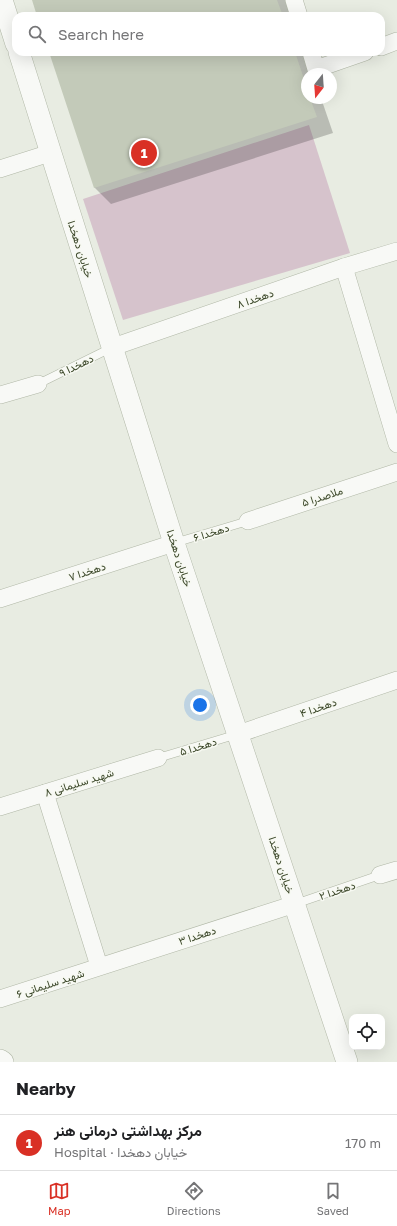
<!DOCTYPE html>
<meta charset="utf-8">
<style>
:root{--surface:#fff;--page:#f6f6f6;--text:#202124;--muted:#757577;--line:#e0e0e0;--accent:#d93025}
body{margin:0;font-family:"Golos Text",Vazirmatn,sans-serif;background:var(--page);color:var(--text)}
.controls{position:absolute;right:12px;bottom:12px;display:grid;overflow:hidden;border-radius:8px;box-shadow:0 4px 16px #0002}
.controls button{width:36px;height:36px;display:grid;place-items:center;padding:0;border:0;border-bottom:1px solid var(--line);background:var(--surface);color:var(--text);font:20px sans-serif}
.compass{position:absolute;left:301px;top:68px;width:36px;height:36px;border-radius:50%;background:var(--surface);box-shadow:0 4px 16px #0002;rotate:197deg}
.you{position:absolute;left:200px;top:705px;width:14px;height:14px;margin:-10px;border:3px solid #fff;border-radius:50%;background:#1a73e8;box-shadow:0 0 0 6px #1a73e833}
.badge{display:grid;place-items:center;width:26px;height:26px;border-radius:50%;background:var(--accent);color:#fff;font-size:13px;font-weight:700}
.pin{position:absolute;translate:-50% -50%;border:2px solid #fff;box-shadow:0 1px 4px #0006}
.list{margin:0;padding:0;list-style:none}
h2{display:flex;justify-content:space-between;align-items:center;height:52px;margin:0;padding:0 16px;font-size:17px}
h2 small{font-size:13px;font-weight:400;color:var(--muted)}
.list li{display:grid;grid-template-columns:26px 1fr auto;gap:12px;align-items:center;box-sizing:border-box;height:56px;padding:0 16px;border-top:1px solid var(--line)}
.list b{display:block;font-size:15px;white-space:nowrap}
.list p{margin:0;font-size:13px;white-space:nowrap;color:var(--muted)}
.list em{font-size:13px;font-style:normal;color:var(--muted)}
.icon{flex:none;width:22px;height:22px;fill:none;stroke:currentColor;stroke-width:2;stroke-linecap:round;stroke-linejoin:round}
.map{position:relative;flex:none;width:397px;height:1062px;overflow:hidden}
.search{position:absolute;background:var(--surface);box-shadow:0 4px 16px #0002;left:12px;right:12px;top:12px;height:44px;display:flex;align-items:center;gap:10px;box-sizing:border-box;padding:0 14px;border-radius:12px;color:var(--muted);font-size:15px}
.sheet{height:108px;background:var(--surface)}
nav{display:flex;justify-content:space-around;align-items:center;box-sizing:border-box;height:56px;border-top:1px solid var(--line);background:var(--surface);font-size:11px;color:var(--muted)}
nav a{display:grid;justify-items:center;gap:2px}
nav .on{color:var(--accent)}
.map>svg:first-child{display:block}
.green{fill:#d6c3cc}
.shadow{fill:#0003}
.building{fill:#c3cab9}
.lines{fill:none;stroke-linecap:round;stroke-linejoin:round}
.service-casing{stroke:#b0b7a6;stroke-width:9}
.minor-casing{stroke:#b0b7a6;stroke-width:18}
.tertiary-casing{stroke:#b0b7a6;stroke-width:22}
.service{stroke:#f8f9f6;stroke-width:8}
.minor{stroke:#f8f9f6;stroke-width:17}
.tertiary{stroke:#f8f9f6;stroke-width:21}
.labels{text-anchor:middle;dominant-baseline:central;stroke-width:3;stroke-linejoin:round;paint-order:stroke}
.street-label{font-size:11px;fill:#3a4628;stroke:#f7f9f2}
</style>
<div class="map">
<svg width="397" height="1062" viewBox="0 0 397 1062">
<rect width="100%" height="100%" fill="#e8ece2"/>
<polygon class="green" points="309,125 350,253 123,320 83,199"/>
<g class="shadow">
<polygon points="33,0 287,0 293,16 38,16"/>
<polygon points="50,52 305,52 313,74 307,74 307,98 321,98 333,133 111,204 95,188"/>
</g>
<g class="building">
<polygon points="32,0 277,0 283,16 37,16"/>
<polygon points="49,52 295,52 307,88 307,98 310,98 317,117 94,188"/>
</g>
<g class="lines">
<g class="service-casing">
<g id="service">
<polyline points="38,384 111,348"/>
<polyline points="174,543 248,521"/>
<polyline points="158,758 238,734"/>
<polyline points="295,904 380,875"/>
</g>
</g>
<g class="minor-casing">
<g id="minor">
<polyline points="294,0 299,16"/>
<polyline points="381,47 397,41"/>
<polyline points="311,52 316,69 365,52"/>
<polyline points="0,169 50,153"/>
<polyline points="344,267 397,444"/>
<polyline points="113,347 344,267 397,251"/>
<polyline points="0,395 38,384"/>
<polyline points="248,521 397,472"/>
<polyline points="0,599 174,543"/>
<polyline points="238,734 397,680"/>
<polyline points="45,793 99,966"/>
<polyline points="0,807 158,758"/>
<polyline points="380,875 397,870"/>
<polyline points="0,999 295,904"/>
</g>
</g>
<g class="tertiary-casing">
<g id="tertiary">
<polyline points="2,0 16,44"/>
<polyline points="19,52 174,543 347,1062"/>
<polyline points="0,1060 3,1062"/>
</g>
</g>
<use href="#service" class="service"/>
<use href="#minor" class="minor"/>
<use href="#tertiary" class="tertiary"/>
</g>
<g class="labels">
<g class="street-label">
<text transform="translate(81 249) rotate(72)">خیابان دهخدا</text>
<text transform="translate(255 298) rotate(-19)">دهخدا ۸</text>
<text transform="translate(76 365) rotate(-26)">دهخدا ۹</text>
<text transform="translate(322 496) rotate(-18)">ملاصدرا ۵</text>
<text transform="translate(211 532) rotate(-17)">دهخدا ۶</text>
<text transform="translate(180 558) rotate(72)">خیابان دهخدا</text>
<text transform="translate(87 571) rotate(-18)">دهخدا ۷</text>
<text transform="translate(318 707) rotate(-19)">دهخدا ۴</text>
<text transform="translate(198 746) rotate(-17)">دهخدا ۵</text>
<text transform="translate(79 782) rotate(-17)">شهید سلیمانی ۸</text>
<text transform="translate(282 865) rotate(72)">خیابان دهخدا</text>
<text transform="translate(337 890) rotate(-19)">دهخدا ۲</text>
<text transform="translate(197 935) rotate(-18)">دهخدا ۳</text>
<text transform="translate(50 983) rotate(-18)">شهید سلیمانی ۶</text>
</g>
</g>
</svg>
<div class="controls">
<button><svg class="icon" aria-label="locate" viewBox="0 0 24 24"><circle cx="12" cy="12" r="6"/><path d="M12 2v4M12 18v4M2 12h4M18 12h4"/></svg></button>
</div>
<svg class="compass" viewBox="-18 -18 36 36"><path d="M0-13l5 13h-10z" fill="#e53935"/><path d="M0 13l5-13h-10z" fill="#757577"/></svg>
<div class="you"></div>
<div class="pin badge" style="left:144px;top:153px">1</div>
<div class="search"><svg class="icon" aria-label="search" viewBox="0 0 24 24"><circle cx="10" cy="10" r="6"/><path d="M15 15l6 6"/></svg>Search here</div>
</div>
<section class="sheet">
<h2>Nearby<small></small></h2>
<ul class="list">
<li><span class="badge">1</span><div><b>مرکز بهداشتی درمانی هنر</b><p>Hospital · خیابان دهخدا</p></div><em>170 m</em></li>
</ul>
</section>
<nav>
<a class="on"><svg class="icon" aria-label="map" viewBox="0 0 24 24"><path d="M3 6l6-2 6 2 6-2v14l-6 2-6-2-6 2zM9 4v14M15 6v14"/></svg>Map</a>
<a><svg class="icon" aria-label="directions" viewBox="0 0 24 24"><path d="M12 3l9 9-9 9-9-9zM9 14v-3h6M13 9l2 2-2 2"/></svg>Directions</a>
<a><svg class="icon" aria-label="saved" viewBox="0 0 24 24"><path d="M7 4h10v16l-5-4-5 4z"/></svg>Saved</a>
</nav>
